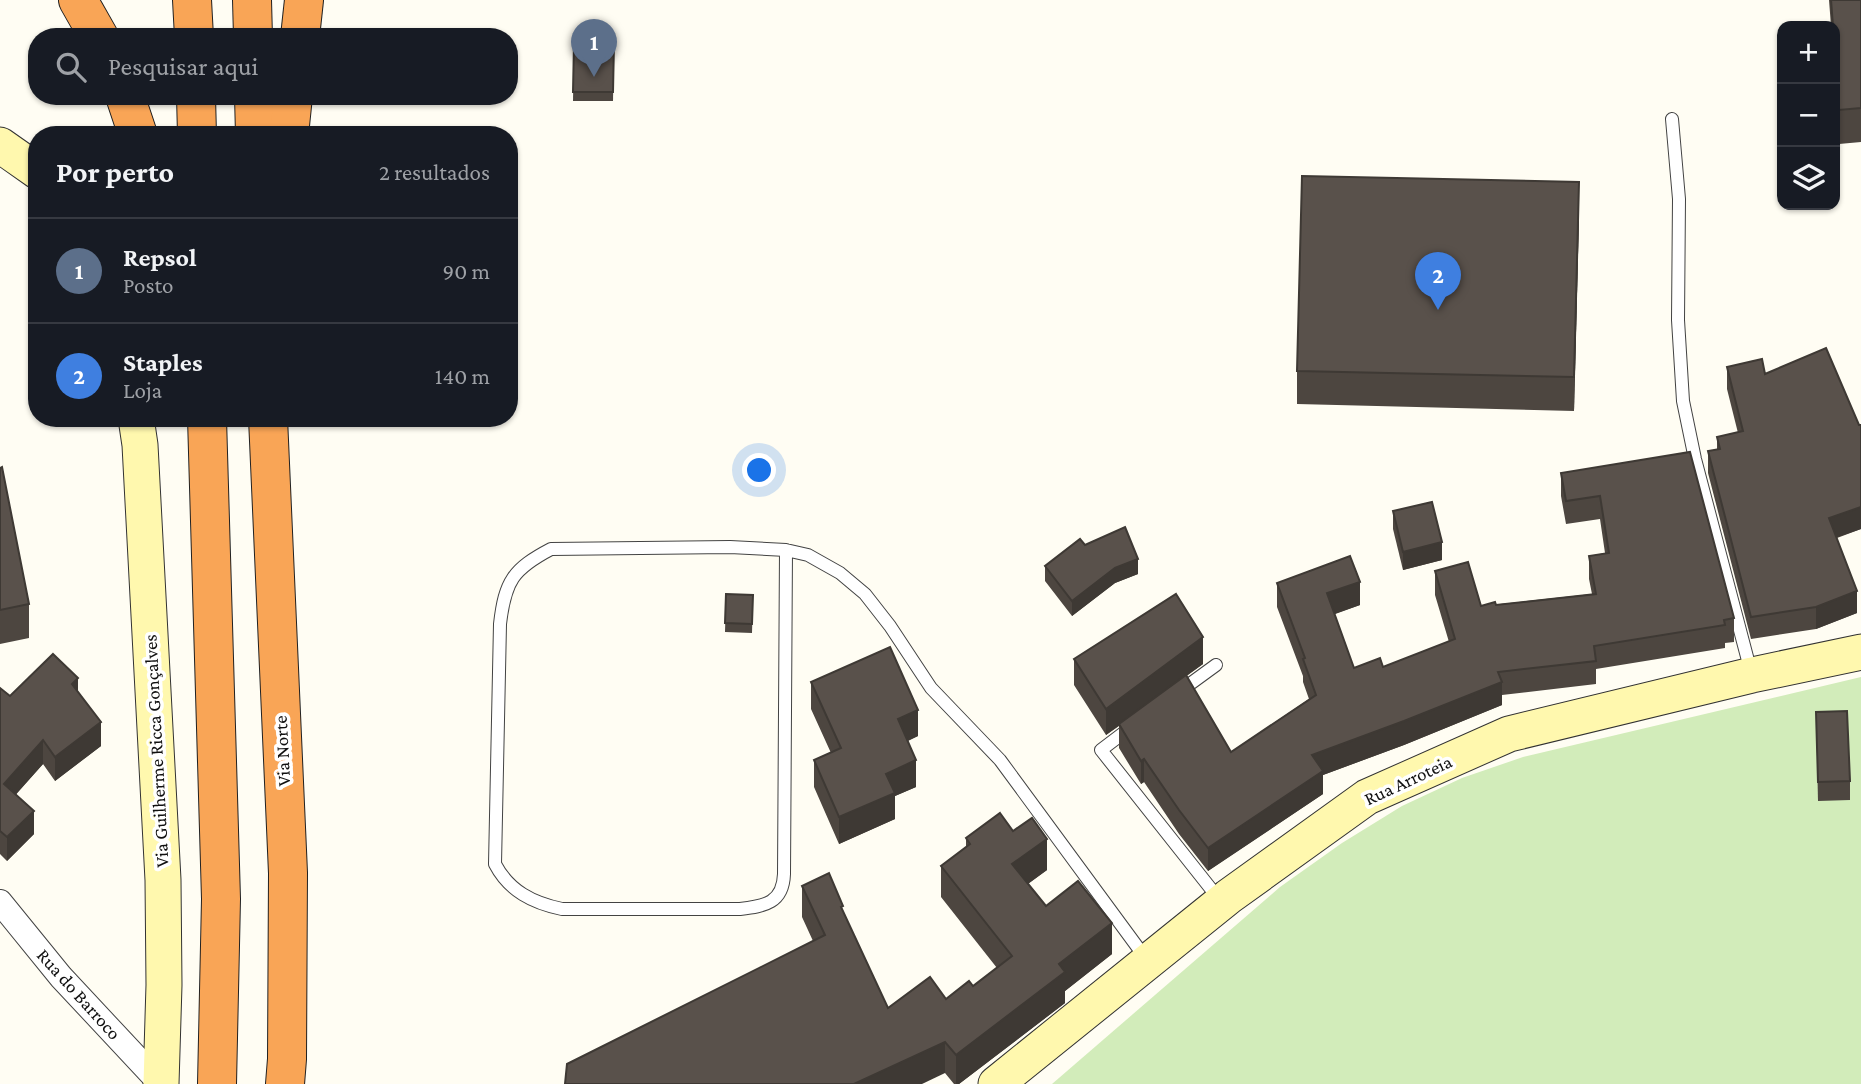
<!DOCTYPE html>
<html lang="pt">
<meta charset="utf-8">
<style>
:root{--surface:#171b24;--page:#20242c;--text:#f1f3f6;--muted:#9ea1a6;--line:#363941;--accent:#c72124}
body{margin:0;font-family:"Crimson Pro",serif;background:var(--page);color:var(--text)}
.controls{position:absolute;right:21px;top:21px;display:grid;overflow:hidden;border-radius:14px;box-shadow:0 2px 5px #0004}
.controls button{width:63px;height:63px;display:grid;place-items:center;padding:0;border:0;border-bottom:2px solid var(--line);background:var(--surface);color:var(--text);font:35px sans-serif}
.you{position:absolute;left:760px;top:471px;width:24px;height:24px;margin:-18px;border:5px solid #fff;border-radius:50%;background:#1a73e8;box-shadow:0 0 0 10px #1a73e833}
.badge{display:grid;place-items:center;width:46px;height:46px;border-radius:50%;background:var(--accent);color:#fff;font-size:23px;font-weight:700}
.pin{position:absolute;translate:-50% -58px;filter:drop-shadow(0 2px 4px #0008)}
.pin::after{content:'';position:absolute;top:37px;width:24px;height:21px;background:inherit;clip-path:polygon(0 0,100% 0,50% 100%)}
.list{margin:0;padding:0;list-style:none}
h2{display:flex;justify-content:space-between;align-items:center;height:91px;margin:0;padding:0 28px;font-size:30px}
h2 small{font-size:23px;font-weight:400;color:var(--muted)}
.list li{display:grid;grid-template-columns:46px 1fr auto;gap:21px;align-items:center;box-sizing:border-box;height:105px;padding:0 28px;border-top:2px solid var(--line)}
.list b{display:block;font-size:26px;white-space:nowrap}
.list p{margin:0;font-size:23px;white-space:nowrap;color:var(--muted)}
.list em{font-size:23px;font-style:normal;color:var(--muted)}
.icon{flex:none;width:38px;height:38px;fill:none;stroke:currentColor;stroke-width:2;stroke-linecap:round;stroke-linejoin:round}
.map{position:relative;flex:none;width:1861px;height:1084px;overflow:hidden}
.search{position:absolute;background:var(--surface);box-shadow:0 2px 5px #0004;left:28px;top:28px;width:490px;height:77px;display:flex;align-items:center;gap:18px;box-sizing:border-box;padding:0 24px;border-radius:28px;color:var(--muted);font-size:26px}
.panel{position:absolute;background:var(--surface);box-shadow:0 2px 5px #0004;left:28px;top:126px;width:490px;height:301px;border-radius:28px}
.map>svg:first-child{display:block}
.green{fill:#d2ecba}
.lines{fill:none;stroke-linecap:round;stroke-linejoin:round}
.lane-casing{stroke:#434343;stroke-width:14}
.street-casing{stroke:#434343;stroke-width:26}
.secondary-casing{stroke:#323232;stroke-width:37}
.highway-casing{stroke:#212121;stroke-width:40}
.lane{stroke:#fff;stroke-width:12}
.street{stroke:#fff;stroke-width:24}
.secondary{stroke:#fff8ae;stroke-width:35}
.highway{stroke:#f9a556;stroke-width:38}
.wall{fill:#4d4640}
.shaded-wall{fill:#3e3934}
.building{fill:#59514b;stroke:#3e3934;stroke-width:2}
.labels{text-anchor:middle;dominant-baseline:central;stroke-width:7;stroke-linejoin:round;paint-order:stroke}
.street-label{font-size:19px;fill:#101010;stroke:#fff}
</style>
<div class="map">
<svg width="1861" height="1084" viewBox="0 0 1861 1084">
<rect width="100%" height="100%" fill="#fffdf3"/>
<polygon class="green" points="1861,677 1861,1084 1052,1084 1280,887 1342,843 1402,806 1462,778 1523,757"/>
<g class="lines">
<g class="lane-casing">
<g id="lane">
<polyline points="1672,119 1679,199 1678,320 1683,401 1695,459 1751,672"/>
<path d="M786,550l-2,324c-1,29 -19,32 -44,35h-178c-29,-6 -53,-18 -67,-45l5,-240c5,-43 13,-55 51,-75l179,-2 56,3 22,5 32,18 25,21 25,32 41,62 69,72 147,200"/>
<polyline points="1179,692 1216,665"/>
<polyline points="1130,728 1101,750 1219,899"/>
</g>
</g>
<g class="street-casing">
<polyline id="street" points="0,902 61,977 161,1084"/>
</g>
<g class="secondary-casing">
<g id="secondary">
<polyline points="0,145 37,171"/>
<polyline points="136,418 140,445 163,880 164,985 161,1084"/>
<polyline points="996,1084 1228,897 1367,797 1509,734 1752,675 1861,652"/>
</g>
</g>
<g class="highway-casing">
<g id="highway">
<polyline points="78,0 99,37"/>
<polyline points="192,0 194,37"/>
<polyline points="252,0 253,37"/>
<polyline points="300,37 304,0"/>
<polyline points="125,96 138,135"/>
<polyline points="196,96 197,135"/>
<polyline points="254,96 255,135"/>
<polyline points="289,135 293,96"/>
<polyline points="207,418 221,899 217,1084"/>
<polyline points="268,418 288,873 287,1059 285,1084"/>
</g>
</g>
<use href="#lane" class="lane"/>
<use href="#street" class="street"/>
<use href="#secondary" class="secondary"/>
<use href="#highway" class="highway"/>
</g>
<g class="wall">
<polygon points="1829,0 1861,0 1861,142 1839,144 1835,84 1835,26 1831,26"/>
<polygon points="574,43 614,43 613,101 573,101"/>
<polygon points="1579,216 1574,411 1297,404 1297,371"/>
<polygon points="1727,367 1765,374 1861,426 1861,529 1837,538 1857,613 1816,629 1751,639 1708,473 1708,451 1717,450 1717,437 1738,433 1727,389"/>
<polygon points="1690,452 1734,618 1734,642 1725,643 1725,648 1596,669 1596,684 1502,695 1502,705 1404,745 1323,775 1323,794 1208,871 1179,834 1144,782 1141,784 1119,748 1119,726 1106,735 1074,685 1074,659 1203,664 1186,676 1231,752 1309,699 1303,682 1303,676 1277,607 1277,583 1360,605 1334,614 1354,668 1383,667 1449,642 1435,595 1435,571 1481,606 1592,594 1589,579 1589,556 1605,553 1600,519 1566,524 1561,496 1561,473"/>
<polygon points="0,468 29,604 29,638 0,644"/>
<polygon points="1393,511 1442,560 1403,570 1393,529"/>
<polygon points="1085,545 1138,574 1115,583 1072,616 1045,581 1045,566"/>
<polygon points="726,594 753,595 752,633 725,632"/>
<polygon points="811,682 918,736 908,741 916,787 895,796 895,819 839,844 814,787 814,760 831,753 811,709"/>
<polygon points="0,688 10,696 78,691 101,746 55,781 43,764 16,794 34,834 7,861 0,854"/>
<polygon points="1816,712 1850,781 1850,800 1818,801"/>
<polygon points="1013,831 1047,870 1028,884 1046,906 1112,954 1065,991 1065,1003 959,1084 954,1084 945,1073 813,941 802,917 802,886 843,911 888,1008 946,999 973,986 997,968 941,897 941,866 966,847 966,838"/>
</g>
<g class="shaded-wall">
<polygon points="1579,182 1579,216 1574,411 1574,377"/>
<polygon points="1861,507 1861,529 1829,540 1829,518"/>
<polygon points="1442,542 1442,560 1403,570 1403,552"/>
<polygon points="1138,559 1138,574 1115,583 1072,616 1072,601 1115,568"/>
<polygon points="1360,582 1360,605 1327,617 1327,593"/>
<polygon points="1857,591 1857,613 1816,629 1816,607"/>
<polygon points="1203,637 1203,664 1106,735 1106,709"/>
<polygon points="78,678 78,702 72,684"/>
<polygon points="1502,682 1502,705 1404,745 1323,775 1323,794 1208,871 1208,848 1312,755"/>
<polygon points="918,710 918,736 898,745 898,719"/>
<polygon points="101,722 101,746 55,781 55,757"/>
<polygon points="43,740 43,764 4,808 4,784"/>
<polygon points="1144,759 1144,782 1141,784 1141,761"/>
<polygon points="916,760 916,787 895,796 895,819 839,844 839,817 886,774"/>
<polygon points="34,811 34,834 7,861 7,837"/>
<polygon points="1047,839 1047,870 1012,895 1012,864"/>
<polygon points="1112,923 1112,954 1065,991 1065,1003 959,1084 956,1084 956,1055 1059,964"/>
<polygon points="945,1042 945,1073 922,1084 854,1084"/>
</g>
<g class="building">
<polygon points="1831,0 1861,0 1861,108 1839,110 1835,50 1835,26 1833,26"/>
<polygon points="574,43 614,43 613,92 573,92"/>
<polygon points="1302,176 1579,182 1574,377 1297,371"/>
<polygon points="1826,348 1859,425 1861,425 1861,507 1829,518 1857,591 1816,607 1751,617 1708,451 1720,449 1717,437 1743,431 1727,367 1762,359 1765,374"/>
<polygon points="1690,452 1734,618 1724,620 1725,625 1594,646 1596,661 1498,672 1502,682 1404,721 1312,755 1323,771 1208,848 1179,810 1144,759 1141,761 1119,724 1186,675 1231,752 1316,695 1303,659 1305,658 1277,583 1350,556 1360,582 1327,593 1354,668 1380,658 1383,667 1455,639 1435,571 1468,562 1481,606 1495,602 1496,605 1596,594 1589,556 1609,553 1600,496 1566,501 1561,473"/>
<polygon points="2,467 29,604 0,610 0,468"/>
<polygon points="1432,502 1442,542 1403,552 1393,511"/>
<polygon points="1125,527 1138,559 1115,568 1072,601 1045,566 1080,539 1085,545"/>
<polygon points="726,594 753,595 752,624 725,623"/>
<polygon points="1176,594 1203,637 1106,709 1074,659"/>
<polygon points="890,647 918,710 898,719 916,760 886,774 895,793 839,817 814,760 841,748 811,682"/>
<polygon points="53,654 78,678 72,684 101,722 55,757 43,740 4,784 34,811 7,837 0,831 0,688 10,696"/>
<polygon points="1847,711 1850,781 1818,782 1816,712"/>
<polygon points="1000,813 1013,831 1032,818 1047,839 1012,864 1046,906 1078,881 1112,923 1059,964 1065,972 956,1055 945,1042 854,1084 565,1084 567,1064 825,935 802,886 829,873 843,906 841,907 888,1008 930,977 946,999 969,981 973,986 1012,956 941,866 970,844 966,838"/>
</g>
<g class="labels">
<g class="street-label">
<text transform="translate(156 751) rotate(-93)">Via Guilherme Ricca Gonçalves</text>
<text transform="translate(282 751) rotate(-93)">Via Norte</text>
<text transform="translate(1408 780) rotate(-25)">Rua Arroteia</text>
<text transform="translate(79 994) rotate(48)">Rua do Barroco</text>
</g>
</g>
</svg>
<div class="controls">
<button>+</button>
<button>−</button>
<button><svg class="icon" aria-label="layers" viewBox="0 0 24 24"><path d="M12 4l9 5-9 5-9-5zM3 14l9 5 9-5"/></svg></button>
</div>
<div class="you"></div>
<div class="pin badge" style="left:594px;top:77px;background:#5c6f8a">1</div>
<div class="pin badge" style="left:1438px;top:310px;background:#3f7fe0">2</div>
<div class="search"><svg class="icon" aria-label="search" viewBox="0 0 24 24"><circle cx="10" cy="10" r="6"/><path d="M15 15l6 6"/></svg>Pesquisar aqui</div>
<section class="panel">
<h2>Por perto<small>2 resultados</small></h2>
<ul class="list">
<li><span class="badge" style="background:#5c6f8a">1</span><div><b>Repsol</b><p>Posto</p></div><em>90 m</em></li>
<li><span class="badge" style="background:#3f7fe0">2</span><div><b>Staples</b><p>Loja</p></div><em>140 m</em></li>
</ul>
</section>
</div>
